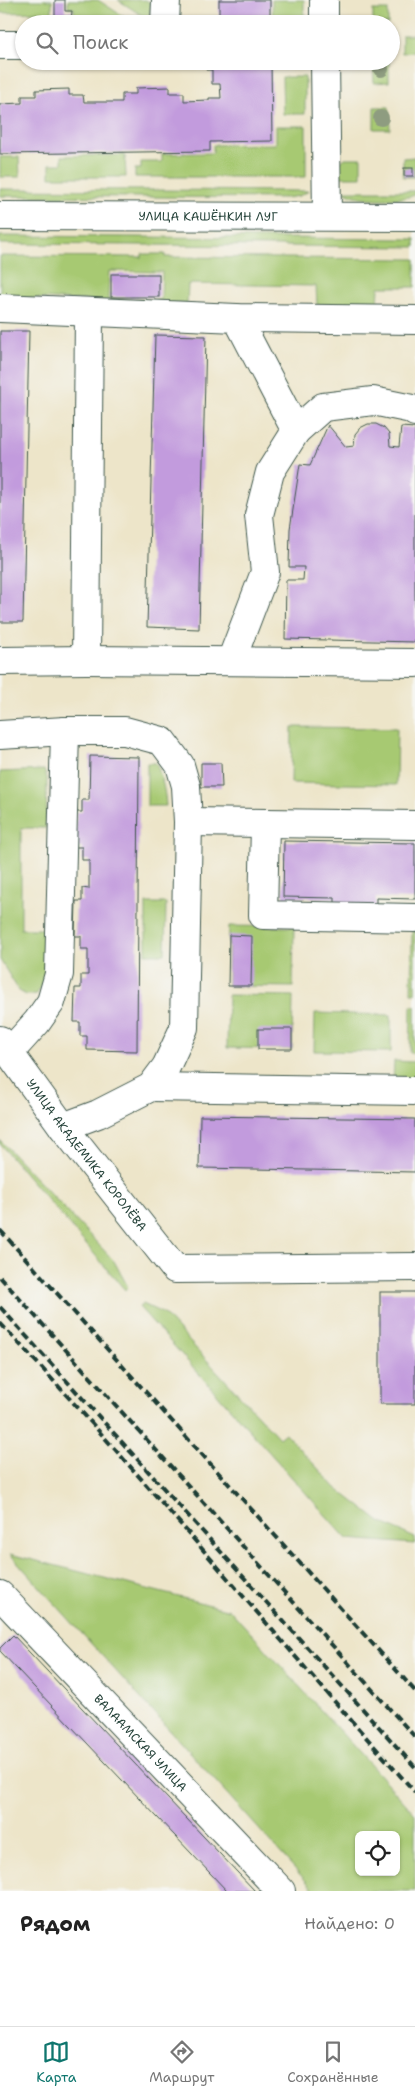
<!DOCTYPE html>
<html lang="ru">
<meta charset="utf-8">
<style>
:root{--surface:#fff;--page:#f6f6f6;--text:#222;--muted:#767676;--line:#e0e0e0;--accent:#0f766e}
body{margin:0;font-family:"Shantell Sans",sans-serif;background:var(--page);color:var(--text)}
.controls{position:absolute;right:15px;bottom:15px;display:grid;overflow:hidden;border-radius:8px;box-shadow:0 1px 4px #0004}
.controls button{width:45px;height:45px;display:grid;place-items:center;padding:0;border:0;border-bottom:1px solid var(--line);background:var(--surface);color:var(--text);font:25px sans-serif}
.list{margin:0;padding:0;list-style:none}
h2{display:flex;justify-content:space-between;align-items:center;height:65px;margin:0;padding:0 20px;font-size:21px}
h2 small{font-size:16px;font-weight:400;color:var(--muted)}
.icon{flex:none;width:28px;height:28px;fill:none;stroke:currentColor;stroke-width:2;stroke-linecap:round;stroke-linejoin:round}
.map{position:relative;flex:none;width:415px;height:1891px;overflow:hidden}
.search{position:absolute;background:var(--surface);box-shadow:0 1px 4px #0004;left:15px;right:15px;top:15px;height:55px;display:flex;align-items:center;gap:12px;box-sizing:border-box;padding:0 18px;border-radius:28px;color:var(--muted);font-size:19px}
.sheet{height:135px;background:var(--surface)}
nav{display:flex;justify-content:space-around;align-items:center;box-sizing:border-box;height:70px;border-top:1px solid var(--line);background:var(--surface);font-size:14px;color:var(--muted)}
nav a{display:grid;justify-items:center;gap:2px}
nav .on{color:var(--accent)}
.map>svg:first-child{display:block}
.green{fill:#a7c972;stroke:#638353;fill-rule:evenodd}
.building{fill:#c29bdd}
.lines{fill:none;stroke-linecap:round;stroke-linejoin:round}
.minor-casing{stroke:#3e564a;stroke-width:30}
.minor{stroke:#fff;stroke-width:28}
.rail{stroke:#1f3d34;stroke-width:4;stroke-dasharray:8 4;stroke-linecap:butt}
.tree{fill:#8e9c80}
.labels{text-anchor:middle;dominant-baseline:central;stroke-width:5;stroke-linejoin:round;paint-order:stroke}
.street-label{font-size:12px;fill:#1f3d34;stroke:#f6f6f2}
</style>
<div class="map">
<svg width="415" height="1891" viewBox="0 0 415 1891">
<rect width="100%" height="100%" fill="#f6f6f2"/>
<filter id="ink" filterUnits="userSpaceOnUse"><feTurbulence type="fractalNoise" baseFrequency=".02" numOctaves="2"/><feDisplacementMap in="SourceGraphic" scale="10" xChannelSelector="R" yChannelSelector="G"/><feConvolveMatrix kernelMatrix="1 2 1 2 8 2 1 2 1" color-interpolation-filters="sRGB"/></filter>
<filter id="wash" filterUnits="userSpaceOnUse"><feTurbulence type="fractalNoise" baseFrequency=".0096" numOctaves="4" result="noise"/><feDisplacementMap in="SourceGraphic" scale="20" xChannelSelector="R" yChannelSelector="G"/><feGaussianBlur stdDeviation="1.12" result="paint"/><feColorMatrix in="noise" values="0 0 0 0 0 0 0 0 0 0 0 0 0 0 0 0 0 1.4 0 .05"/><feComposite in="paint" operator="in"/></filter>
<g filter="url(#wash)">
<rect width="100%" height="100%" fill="#ede5c9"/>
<g class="green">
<polygon points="12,0 52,0 52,24 36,24 42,12 0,13 0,4"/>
<polygon points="68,0 98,0 135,24 74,24 74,8 68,8"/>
<polygon points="118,0 146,0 151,3 149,20"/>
<polygon points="272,0 304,0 304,24 273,24"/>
<rect x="373" y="10" width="15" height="14"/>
<polygon points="402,35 415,35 415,52 402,53"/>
<polygon points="373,61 389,61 389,82 374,83"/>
<polygon points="282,77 305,77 305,114 283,114"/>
<polygon points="374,107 389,107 390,129 374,129"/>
<polygon points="276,126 306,126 306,177 135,177 135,169 141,169 141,162 162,162 162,154 213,153 213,145 276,144"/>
<polygon points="125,155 126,177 50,177 50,164 62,164 62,156"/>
<polygon points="0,157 19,157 20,177 0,177"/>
<polygon points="415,157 415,177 403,177 403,158"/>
<polygon points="345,158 361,158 361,177 339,177 339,163"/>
<polygon points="0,189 309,191 299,196 287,198 0,196"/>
<path d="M344,191h71v4c-16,6 -58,6 -71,-4z"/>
<polygon points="0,236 415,239 415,247 0,244"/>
<path d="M142,254h23v3l250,2v28h-36l-1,19 -61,-1 -1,-19 -128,-2 -1,20 -187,-7v-41l142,1zM109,271l53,1 -1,28 -53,-1z"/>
<polygon points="292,727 397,728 396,785 291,783"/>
<path d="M147,763h9c6,15 9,27 10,43h-19z"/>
<polygon points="44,770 47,778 46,828 21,828 21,929 46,929 44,975 42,985 37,994 26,995 19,991 0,960 0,772"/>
<polygon points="146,903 166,903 165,954 146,954"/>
<polygon points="229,926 294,927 293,987 228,986"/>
<polygon points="412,929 415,929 415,993 411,993"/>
<polygon points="228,995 293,996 292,1049 227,1048"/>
<polygon points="411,1006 415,1006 415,1053 410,1053"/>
<polygon points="315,1013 391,1015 391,1052 314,1051"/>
<polygon points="394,1061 415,1062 415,1084 393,1084"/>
<polygon points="0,1140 114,1261 128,1287 125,1290 0,1144"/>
<polygon points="143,1304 164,1314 279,1438 285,1433 336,1488 380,1522 415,1538 415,1544 347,1539 139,1307"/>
<path d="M10,1554l220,56 185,204v77h-100zM359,1835h37v37h-37z"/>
</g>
<g id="blocks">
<g class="building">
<polygon points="55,0 65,0 65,11 72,11 71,21 55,21"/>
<rect x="219" y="0" width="51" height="24"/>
<polygon points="206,61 271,61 272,141 210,142 210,151 0,154 0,104 22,103 22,96 36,96 36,90 69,89 69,95 83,95 84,102 122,102 122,94 136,94 136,88 170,87 170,93 184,93 184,101 209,100 209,98 221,98 220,84 212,84 212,70 206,70"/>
<rect x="404" y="168" width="9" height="8"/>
<rect x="111" y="274" width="48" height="23"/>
<polygon points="0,331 29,331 23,622 0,622"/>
<polygon points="155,335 206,336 199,629 147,627"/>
<polygon points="368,424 376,424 384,428 389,434 390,446 399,447 401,427 415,428 415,642 285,639 286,580 303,580 304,567 289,567 290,529 300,464 310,465 328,425 346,447 354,446 355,434 360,428"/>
<polygon points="90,756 139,757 137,1051 87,1050 87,1036 80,1036 80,1022 74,1022 75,988 81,988 81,975 88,975 88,949 81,949 81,936 75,936 76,901 82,901 82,888 89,889 89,860 82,860 82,847 76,847 76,812 82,812 82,800 89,800"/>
<polygon points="201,763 221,763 222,787 201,787"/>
<polygon points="284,841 415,843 415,899 376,898 376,908 335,907 335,898 283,897"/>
<polygon points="229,935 252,936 251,986 228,986"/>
<rect x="258" y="1029" width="34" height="20"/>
<polygon points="200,1116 415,1119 415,1172 199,1168"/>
<rect x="380" y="1292" width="35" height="112"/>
<polygon points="13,1635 255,1891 227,1891 0,1651 0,1648"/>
</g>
</g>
</g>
<g filter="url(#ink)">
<use href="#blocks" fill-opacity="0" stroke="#3e564a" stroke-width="1"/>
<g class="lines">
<g class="minor-casing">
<g id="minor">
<polyline points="324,0 324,24"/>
<polyline points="165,24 166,0"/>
<polyline points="0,45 24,45"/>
<polyline points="325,61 327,216"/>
<path id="s1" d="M0,216l415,1"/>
<polyline points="0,308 237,318 415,320"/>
<polyline points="237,318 296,431"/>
<polyline points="86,660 89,312"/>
<polyline points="0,661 86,660 415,663"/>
<polyline points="231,661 265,572 259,515 270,472 296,431 323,407 373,401 412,409 415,412"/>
<polyline points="0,735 65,731 125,731 162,741 180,765 186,786 188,822 184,1028 166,1067 151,1087 98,1114 63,1127"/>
<polyline points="188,822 415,825"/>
<polyline points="265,823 263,915 415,918"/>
<path id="s2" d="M0,1040l63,87 112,142 240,-2"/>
<polyline points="9,1053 37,1022 51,1002 59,974 65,731"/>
<polyline points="151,1087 415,1091"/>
<path id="s3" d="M0,1595l281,296"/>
</g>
</g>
<use href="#minor" class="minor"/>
<g class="rail">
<polyline points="0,1230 415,1691"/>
<polyline points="0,1277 415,1737"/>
<polyline points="0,1307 415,1767"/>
<path d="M0,1323c143,152 275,314 415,469"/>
</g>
</g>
<g class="tree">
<circle cx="381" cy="69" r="8"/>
<circle cx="381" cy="118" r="8"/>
</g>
</g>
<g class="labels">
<g class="street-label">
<text stroke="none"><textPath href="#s1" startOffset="208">УЛИЦА КАШЁНКИН ЛУГ</textPath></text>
<text stroke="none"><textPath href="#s2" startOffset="144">УЛИЦА АКАДЕМИКА КОРОЛЁВА</textPath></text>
<text stroke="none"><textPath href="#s3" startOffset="204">ВАЛААМСКАЯ УЛИЦА</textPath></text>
</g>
</g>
</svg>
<div class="controls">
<button><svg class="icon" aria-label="locate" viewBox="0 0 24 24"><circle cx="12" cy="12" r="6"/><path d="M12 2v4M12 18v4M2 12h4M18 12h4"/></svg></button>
</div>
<div class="search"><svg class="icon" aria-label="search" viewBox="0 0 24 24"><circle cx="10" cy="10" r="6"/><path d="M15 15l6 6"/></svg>Поиск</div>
</div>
<section class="sheet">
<h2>Рядом<small>Найдено: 0</small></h2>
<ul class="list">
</ul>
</section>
<nav>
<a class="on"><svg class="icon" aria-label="map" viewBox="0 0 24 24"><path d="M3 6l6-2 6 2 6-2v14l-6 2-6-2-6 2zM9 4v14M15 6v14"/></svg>Карта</a>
<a><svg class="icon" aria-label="directions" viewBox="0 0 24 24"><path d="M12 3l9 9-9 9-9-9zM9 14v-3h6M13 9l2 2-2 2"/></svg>Маршрут</a>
<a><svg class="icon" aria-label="saved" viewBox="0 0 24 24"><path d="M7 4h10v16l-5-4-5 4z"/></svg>Сохранённые</a>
</nav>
